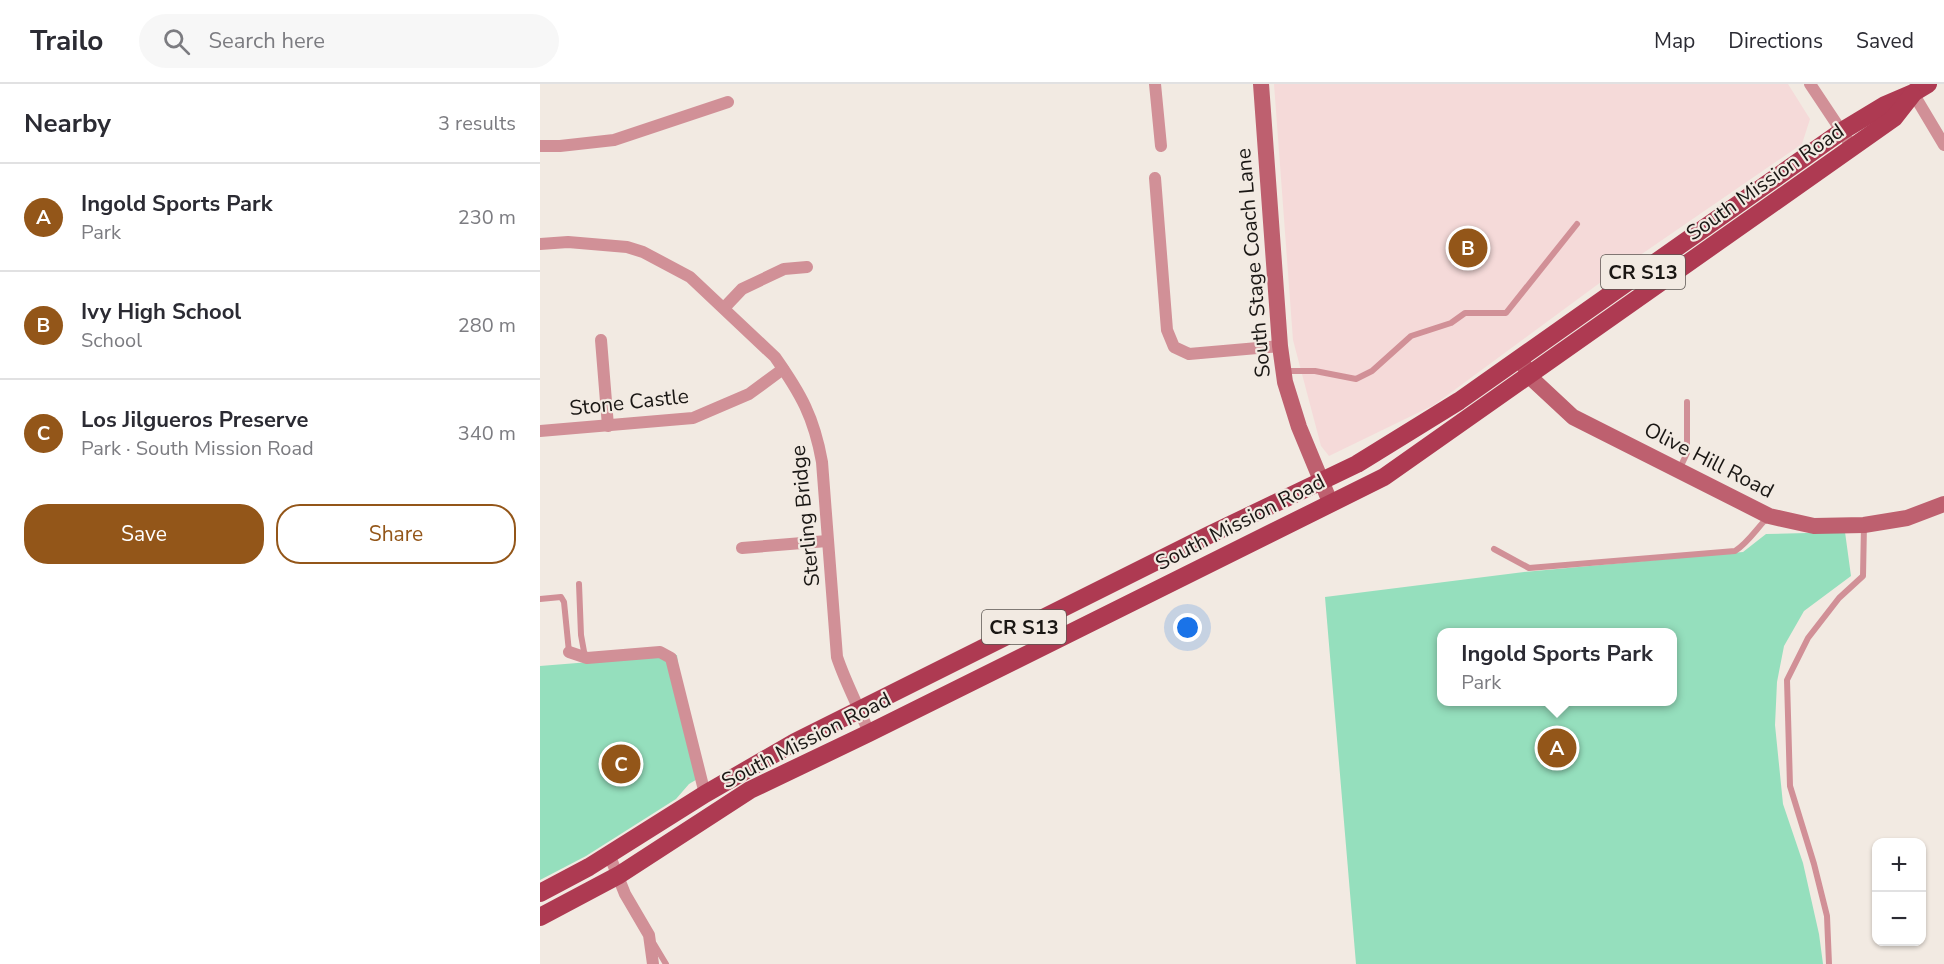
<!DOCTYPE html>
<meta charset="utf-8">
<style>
:root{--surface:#fff;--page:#f7f7f7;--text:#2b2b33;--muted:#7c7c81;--line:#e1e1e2;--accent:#935619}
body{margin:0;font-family:"Nunito Sans",sans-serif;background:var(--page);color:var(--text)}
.controls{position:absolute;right:18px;bottom:18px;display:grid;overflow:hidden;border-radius:12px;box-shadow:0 2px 4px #0004}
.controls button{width:54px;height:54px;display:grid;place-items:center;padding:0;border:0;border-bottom:2px solid var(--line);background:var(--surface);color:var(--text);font:30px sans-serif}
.you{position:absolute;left:648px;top:544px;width:21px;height:21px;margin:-15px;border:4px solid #fff;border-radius:50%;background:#1a73e8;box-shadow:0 0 0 9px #1a73e833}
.badge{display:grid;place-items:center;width:39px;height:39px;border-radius:50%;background:var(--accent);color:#fff;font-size:20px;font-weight:700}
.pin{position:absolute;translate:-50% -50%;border:3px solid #fff;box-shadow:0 2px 6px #0006}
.popup{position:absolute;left:897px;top:544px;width:240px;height:78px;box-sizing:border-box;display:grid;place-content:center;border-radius:12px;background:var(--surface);filter:drop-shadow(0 2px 4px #0005);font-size:20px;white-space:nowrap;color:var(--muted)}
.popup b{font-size:22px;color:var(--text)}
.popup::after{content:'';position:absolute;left:50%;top:100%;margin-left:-12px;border:12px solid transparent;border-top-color:var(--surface)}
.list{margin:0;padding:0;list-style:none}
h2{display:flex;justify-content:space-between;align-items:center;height:78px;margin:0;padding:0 24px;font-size:26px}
h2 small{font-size:20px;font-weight:400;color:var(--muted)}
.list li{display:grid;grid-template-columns:39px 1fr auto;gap:18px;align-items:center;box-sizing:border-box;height:108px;padding:0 24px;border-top:2px solid var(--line)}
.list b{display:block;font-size:22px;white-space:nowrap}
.list p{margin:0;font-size:20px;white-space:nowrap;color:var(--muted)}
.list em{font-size:20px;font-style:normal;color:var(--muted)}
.actions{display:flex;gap:12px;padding:18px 24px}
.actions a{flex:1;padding:14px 0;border:2px solid var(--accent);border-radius:24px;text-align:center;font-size:21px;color:var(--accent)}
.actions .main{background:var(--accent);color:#fff}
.icon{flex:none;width:33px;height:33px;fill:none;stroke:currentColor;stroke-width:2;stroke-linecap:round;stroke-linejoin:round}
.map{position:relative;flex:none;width:1404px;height:880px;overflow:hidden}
header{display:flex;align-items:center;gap:36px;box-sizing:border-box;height:84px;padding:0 30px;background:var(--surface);border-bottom:2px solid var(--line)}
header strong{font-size:28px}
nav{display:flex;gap:33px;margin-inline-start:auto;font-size:21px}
.search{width:420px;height:54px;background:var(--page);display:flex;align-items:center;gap:15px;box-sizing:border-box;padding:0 21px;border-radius:33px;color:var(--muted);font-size:22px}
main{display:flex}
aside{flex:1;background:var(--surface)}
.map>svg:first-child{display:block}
.education{fill:#f5dad9}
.green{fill:#95dfbd;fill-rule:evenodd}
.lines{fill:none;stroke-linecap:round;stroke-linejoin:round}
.lane{stroke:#d19097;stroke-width:6}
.street{stroke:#d19097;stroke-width:12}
.secondary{stroke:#be606f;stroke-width:16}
.primary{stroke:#ae3a52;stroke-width:18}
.labels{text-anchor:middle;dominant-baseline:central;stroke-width:4.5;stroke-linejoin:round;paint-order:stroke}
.shield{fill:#f2eae2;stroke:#5b5652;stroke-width:1.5}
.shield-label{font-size:20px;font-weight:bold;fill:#1a1714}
.street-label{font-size:21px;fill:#1a1714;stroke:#f2eae2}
</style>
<header>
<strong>Trailo</strong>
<div class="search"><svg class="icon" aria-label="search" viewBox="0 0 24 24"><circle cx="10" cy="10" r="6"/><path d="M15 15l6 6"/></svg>Search here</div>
<nav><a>Map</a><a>Directions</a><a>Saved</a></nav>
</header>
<main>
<aside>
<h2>Nearby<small>3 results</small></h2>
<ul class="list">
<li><span class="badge">A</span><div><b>Ingold Sports Park</b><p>Park</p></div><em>230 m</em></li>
<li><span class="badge">B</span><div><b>Ivy High School</b><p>School</p></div><em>280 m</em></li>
<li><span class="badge">C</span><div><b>Los Jilgueros Preserve</b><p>Park · South Mission Road</p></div><em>340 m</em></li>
</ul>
<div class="actions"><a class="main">Save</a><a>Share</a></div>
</aside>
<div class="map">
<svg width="1404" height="880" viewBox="0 0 1404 880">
<rect width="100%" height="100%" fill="#f2eae2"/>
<polygon class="education" points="734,0 1248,0 1270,35 1262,60 1061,198 894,321 789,372 781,362 753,256"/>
<g class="green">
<path d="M1305,448l6,44 -47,35 -20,35 -7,36 -2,43 8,79 20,59 16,71 4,30h-467l-31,-367 199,-25 219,-20 23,-18zM902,548h230v70h-230z"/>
<polygon points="137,571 141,607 164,691 149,700 136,715 46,772 0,796 0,582"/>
</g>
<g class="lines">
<g class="lane">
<polyline points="744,287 775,287 816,295 832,287 871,252 911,239 925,229 966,229 1037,140"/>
<polyline points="1139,386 1147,369 1147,318"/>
<path d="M954,465l35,19 206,-17c13,-8 22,-23 33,-34"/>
<polyline points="39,500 41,551 45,573"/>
<polyline points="0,515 21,513 24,518 29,568"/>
<polyline points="114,860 126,880"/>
<polyline points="1289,880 1287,832 1274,780 1250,702 1247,596 1268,554 1299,514 1323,492 1324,441"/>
</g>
<g class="street">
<polyline points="615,0 621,62"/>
<polyline points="1270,0 1312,63"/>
<polyline points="1373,9 1404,61"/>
<polyline points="0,62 20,62 74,56 188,18"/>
<polyline points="615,94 627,246 634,263 649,270 740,262"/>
<path d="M0,160l28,-2 59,5 16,5 47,25 85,80c26,37 39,60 47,105l15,195c9,27 22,50 32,76"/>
<polyline points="184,224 202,205 244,185 267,183"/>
<polyline points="61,256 68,342"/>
<polyline points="0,347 153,334 209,310 243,285"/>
<polyline points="202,464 287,457"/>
<polyline points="29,568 47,574 120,568 131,574 165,710"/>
<polyline points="69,770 85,810 109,851 113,880"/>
</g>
<g class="secondary">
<polyline points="721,0 740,262 745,298 759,343 790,418"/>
<polyline points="983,279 989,292 1033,333 1229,432 1274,442 1324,441 1367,434 1404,420"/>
</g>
<g class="primary">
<polyline points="0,809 49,783 165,710 255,658 669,451 817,380 919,317 1302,47 1345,21 1373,9 1388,0"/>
<polyline points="0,833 79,791 210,706 329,649 844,393 1354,34 1372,11"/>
</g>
</g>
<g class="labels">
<g class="shield">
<rect x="1061" y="171" width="84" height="34" rx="4.5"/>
<rect x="442" y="526" width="84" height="34" rx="4.5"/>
</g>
<g class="shield-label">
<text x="1103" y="188">CR S13</text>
<text x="484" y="543">CR S13</text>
</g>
<g class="street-label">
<text transform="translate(1225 98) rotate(-35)">South Mission Road</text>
<text transform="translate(713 179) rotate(-95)">South Stage Coach Lane</text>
<text transform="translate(89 318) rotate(-6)">Stone Castle</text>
<text transform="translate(1169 376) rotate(27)">Olive Hill Road</text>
<text transform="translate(265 432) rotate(-96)">Sterling Bridge</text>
<text transform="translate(700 438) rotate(-27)">South Mission Road</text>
<text transform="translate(266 656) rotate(-27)">South Mission Road</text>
</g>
</g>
</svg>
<div class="controls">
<button>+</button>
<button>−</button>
</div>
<div class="you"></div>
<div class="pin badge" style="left:1017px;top:664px">A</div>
<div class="popup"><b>Ingold Sports Park</b>Park</div>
<div class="pin badge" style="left:928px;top:164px">B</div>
<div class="pin badge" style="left:81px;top:680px">C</div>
</div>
</main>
